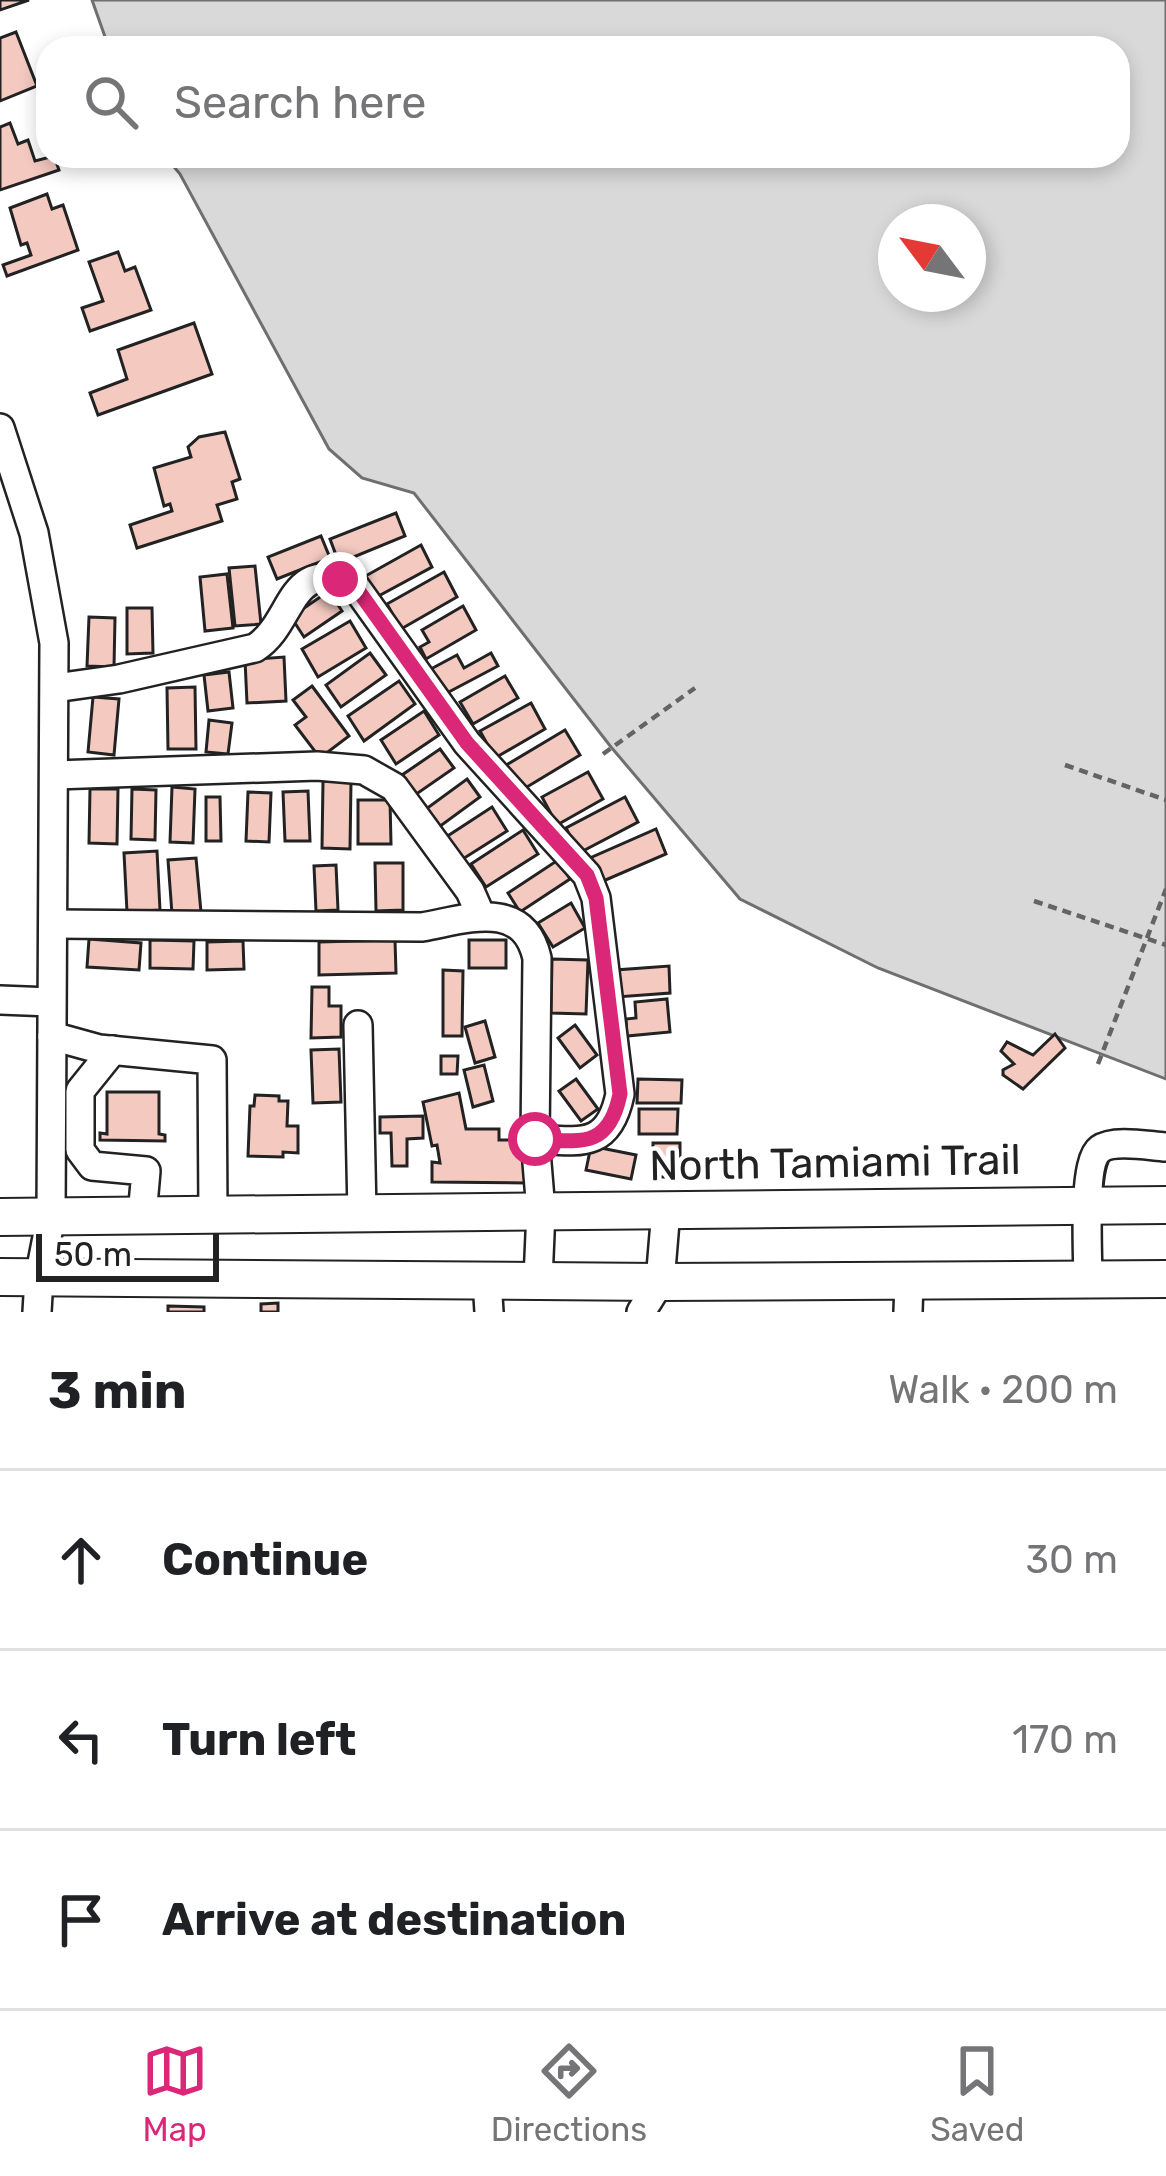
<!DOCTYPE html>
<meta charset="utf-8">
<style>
:root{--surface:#fff;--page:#f2f2f2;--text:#202124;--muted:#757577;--line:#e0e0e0;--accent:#db2777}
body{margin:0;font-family:Rubik,sans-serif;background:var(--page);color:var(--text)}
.compass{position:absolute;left:878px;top:204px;width:108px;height:108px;border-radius:50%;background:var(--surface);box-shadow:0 6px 18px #0003;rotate:302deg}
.scale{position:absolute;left:36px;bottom:30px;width:183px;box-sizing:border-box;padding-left:12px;border:6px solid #222;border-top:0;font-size:33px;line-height:42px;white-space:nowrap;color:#222;-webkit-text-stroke:9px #fff;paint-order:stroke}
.stop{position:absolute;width:36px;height:36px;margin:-27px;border:9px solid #db2777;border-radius:50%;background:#fff}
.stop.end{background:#db2777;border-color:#fff;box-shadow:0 3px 12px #0008}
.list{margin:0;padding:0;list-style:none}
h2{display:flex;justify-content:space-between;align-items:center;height:156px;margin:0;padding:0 48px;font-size:51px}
h2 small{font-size:39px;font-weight:400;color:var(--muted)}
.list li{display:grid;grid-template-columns:78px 1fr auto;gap:36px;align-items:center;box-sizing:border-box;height:180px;padding:0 48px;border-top:3px solid var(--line)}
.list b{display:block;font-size:45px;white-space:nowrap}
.list em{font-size:39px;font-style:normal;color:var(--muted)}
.icon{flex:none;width:66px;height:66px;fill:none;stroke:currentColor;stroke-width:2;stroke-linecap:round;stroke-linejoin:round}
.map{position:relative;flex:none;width:1166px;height:1312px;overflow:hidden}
.search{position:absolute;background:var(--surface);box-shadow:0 6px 18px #0003;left:36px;right:36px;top:36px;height:132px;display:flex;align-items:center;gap:30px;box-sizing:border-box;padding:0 42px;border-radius:36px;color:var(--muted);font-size:45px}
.sheet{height:696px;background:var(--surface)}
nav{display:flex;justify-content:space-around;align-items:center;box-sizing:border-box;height:168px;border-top:3px solid var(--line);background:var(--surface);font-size:33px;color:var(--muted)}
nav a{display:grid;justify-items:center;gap:6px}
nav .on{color:var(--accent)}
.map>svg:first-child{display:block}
.water{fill:#d9d9d9;stroke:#6f6f6f;stroke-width:3;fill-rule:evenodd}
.building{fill:#f3c9c0;stroke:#222;stroke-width:3}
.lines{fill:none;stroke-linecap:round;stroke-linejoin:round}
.minor-casing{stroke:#222;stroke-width:32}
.major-casing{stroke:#222;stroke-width:40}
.path{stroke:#646464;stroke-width:4.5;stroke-dasharray:9 6;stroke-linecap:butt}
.minor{stroke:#fff;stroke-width:27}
.major{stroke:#fff;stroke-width:36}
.route{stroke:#db2777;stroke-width:15}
.labels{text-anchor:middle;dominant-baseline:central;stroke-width:9;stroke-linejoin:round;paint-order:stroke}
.street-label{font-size:42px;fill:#222;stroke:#fff}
</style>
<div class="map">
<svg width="1166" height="1312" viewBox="0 0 1166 1312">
<rect width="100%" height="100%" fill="#fff"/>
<path class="water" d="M92,0h1074v1079l-288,-111 -138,-69 -129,-152 -197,-254 -52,-15 -33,-29 -149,-275 -15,-18h953v-108h-1009zM896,222h72v72h-72z"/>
<g class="building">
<polygon points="0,0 29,0 0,10"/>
<polygon points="16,32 37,86 0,101 0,38"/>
<polygon points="10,123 18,144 28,140 35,161 54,156 59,170 0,190 0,127"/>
<polygon points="47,194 52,209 63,205 78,250 7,276 3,265 31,255 27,243 21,245 10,208"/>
<polygon points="118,252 125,271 135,267 151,310 90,331 82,308 103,301 89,262"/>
<polygon points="194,323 212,374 98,415 90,393 127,379 118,350"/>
<polygon points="225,432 240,479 232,482 237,499 217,505 222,521 137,548 130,525 172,511 170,504 164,506 154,468 191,457 188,447 199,437"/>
<polygon points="396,513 405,536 339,563 330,539"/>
<polygon points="321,536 330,558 277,579 268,557"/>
<polygon points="421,545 432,567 373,599 362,578"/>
<polygon points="255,566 261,624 235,626 229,568"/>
<polygon points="444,572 457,597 401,629 387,604"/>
<polygon points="227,574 233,628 205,631 200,577"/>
<polygon points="329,591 342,611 304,637 291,617"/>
<polygon points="463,606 476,630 426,659 420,647 429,642 422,630"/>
<polygon points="127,608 152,608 153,653 127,654"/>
<polygon points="89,617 115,618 114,667 87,666"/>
<polygon points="350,621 366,648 318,677 302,649"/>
<polygon points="370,653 386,675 341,707 326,685"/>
<polygon points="491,653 498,666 443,695 429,670 457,655 464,668"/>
<polygon points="284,657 286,701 247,703 245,660"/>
<polygon points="229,672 233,708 208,711 204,675"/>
<polygon points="505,676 518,698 473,724 460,702"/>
<polygon points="399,681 415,704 364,741 348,716"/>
<polygon points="312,686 349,736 320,758 295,725 306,717 293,700"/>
<polygon points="195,687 196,749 168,749 167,688"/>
<polygon points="93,697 119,699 114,755 88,752"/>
<polygon points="531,703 545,729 495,758 480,731"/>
<polygon points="424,711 439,735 396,764 381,740"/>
<polygon points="209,720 232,723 228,754 206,752"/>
<polygon points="565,730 580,755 517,793 503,767"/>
<polygon points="440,749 454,768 415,795 402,775"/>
<polygon points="588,772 603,799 557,825 542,797"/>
<polygon points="467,779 480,797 439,827 426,809"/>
<polygon points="323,781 351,781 350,849 322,848"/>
<polygon points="172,787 195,789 193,843 170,842"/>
<polygon points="90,789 118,789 117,844 89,843"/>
<polygon points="132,789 156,790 155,840 131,839"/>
<polygon points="308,791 310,841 285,841 283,792"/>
<polygon points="248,792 271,793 269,842 246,841"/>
<polygon points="206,797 220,797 221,841 206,841"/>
<polygon points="625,797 638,822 579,853 566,828"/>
<polygon points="358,800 390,800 391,844 358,844"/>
<polygon points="492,807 507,831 458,862 443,839"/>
<polygon points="656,829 666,854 601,882 590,858"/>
<polygon points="523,830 538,854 486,887 471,864"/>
<polygon points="157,851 160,910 127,912 124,853"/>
<polygon points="196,858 201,912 172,914 168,860"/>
<polygon points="558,860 570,879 520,912 508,893"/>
<polygon points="375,863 403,863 403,910 376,911"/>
<polygon points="336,865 338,910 316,911 314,866"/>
<polygon points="571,903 585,928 553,947 538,923"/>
<polygon points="89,939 141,943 139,970 87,967"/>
<polygon points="150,940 194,941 193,969 150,968"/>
<polygon points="395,940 396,973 319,975 319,942"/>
<rect x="469" y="940" width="37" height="28"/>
<polygon points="243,941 244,969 207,970 207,942"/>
<polygon points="552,959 588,960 586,1014 551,1013"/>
<polygon points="669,966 670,993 617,997 616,970"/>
<polygon points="443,970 463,971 462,1036 443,1036"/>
<polygon points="312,987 329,987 329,1006 341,1006 341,1037 311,1038"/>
<polygon points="667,999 670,1032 627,1036 626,1019 636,1018 635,1002"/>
<polygon points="485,1021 495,1057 475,1063 465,1027"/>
<polygon points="575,1025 597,1055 580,1068 558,1038"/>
<polygon points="1055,1034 1065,1048 1023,1089 1003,1075 1003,1070 1014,1064 1001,1051 1007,1042 1033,1055"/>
<polygon points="339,1049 341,1102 313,1103 311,1050"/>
<polygon points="441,1056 458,1056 457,1074 441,1074"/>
<polygon points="484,1065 493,1101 473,1107 464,1070"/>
<polygon points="576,1079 598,1109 581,1121 559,1091"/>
<polygon points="638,1079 682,1080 681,1103 637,1103"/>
<polygon points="107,1092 159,1092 159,1134 165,1135 165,1141 100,1140 100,1133 107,1134"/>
<polygon points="459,1093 466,1129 499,1129 499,1140 526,1140 525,1183 432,1182 432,1162 440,1163 437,1145 432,1146 423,1102"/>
<polygon points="255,1095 279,1096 279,1101 288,1101 287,1126 298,1126 298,1153 283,1152 283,1157 248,1156 250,1106 254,1106"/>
<polygon points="639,1109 678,1109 677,1134 639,1134"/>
<polygon points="423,1116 423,1138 407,1139 407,1166 392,1166 391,1133 380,1133 380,1117"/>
<rect x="653" y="1143" width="27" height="34"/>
<polygon points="591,1146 636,1155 631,1179 586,1170"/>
<polygon points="278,1303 278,1312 261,1312 261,1304"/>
<polygon points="168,1306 204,1307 204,1312 168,1312"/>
</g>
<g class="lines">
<g class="minor-casing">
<g id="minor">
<polyline points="0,428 34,533 54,643 51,1217 39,1278 37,1312"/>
<path d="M55,688l64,-9 136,-31c40,-25 33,-94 100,-62l112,157 120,132 9,23 24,196c-11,54 -38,48 -85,45"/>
<polyline points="55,775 317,766 364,770 394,787 470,891 481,916"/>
<path d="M54,924l368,3c42,-7 101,-30 115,31l-2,181 6,72 -3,69"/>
<polyline points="0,1000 51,1002"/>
<polyline points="358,1025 362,1213"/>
<polyline points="52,1036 99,1049 212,1060 213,1215"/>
<polyline points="113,1050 80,1091 80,1150 92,1166 146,1171 142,1216"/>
<polyline points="487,1280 489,1312"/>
<path d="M1088,1280c0,-24 -6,-118 12,-131 14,-10 49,-3 66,-2"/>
<polyline points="641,1312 660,1282 666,1210"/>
<polyline points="908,1312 909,1281"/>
</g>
</g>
<g class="major-casing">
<g id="major">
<polyline points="0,1217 1166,1205"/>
<polyline points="0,1277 660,1282 1166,1279"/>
</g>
</g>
<g class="path">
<polyline points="603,754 695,688"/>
<polyline points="1065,765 1166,800"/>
<polyline points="1034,901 1166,945"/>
<polyline points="1098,1064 1166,889"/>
</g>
<use href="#minor" class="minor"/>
<use href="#major" class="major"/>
</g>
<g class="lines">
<path class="route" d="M340,579l15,7 112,157 120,132 9,23 24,196c-11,54 -38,48 -85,45"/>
</g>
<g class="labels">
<g class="street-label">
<text transform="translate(835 1163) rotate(-1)">North Tamiami Trail</text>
</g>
</g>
</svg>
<svg class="compass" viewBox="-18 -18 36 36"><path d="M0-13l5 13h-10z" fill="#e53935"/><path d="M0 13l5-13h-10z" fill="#757577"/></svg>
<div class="scale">50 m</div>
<div class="stop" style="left:535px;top:1139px"></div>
<div class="stop end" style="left:340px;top:579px"></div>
<div class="search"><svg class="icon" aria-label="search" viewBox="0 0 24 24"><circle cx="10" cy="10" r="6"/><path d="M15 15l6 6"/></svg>Search here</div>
</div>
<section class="sheet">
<h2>3 min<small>Walk · 200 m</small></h2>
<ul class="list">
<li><svg class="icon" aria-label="ahead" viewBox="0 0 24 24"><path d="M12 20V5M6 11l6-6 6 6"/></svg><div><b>Continue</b></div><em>30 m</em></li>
<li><svg class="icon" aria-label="left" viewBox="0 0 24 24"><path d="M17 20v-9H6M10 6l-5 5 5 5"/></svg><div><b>Turn left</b></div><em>170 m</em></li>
<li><svg class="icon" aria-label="arrive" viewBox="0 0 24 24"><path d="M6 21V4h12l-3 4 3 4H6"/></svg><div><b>Arrive at destination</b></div></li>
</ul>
</section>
<nav>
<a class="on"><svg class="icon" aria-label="map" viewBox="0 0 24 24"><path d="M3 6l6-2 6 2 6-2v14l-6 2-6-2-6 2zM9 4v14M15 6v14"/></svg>Map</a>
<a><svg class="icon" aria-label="directions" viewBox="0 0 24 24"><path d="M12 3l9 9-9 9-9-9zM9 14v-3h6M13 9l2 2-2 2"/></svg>Directions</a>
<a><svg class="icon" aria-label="saved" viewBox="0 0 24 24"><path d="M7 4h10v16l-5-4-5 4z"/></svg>Saved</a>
</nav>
